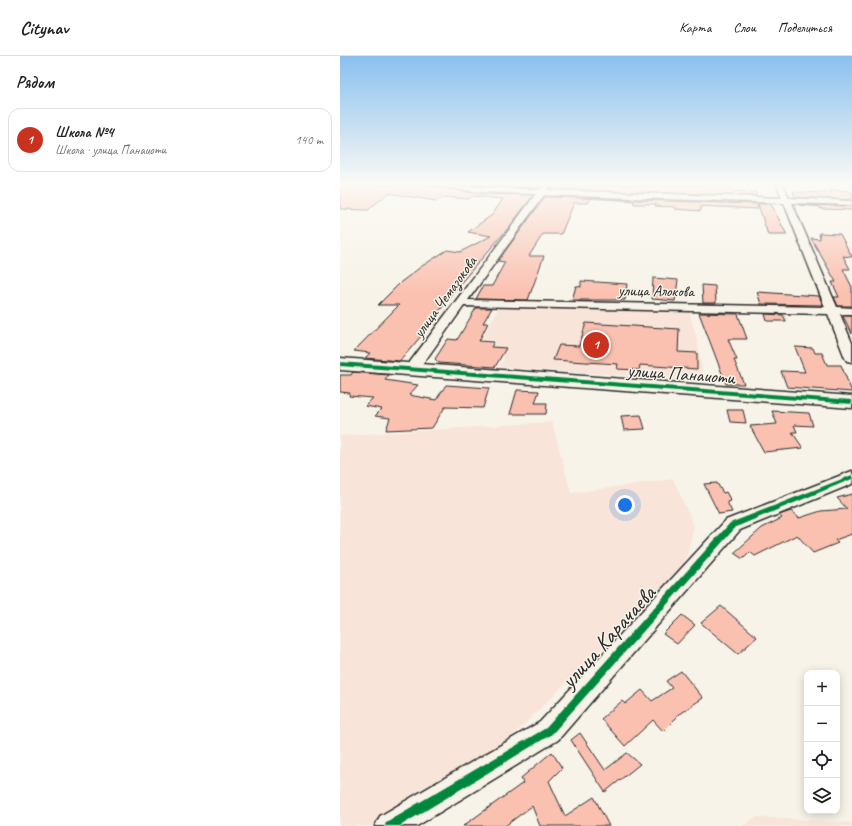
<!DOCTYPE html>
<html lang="ru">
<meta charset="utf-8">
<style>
:root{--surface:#fff;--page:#f2f2f2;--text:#202124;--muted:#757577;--line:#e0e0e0;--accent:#c8321e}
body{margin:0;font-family:Caveat,sans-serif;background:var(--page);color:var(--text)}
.controls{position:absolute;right:12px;bottom:12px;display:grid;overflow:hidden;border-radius:8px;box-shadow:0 2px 10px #0003}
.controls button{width:36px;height:36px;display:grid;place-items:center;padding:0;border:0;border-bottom:1px solid var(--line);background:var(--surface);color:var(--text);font:20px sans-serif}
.you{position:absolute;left:285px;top:449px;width:14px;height:14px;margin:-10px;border:3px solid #fff;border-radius:50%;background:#1a73e8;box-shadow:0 0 0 6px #1a73e833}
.badge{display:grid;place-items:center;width:26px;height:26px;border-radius:50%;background:var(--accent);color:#fff;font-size:13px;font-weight:700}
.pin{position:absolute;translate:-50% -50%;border:2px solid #fff;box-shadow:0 1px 4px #0006}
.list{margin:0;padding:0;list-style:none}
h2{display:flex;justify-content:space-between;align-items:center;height:52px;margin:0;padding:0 16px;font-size:17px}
h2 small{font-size:13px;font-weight:400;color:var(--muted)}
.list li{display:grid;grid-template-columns:26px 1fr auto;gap:12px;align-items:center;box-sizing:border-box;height:64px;margin:0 8px 8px;padding:0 8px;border:1px solid var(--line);border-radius:12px}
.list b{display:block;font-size:15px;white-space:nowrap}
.list p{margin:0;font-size:13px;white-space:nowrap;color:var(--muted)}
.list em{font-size:13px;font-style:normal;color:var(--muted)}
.icon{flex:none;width:22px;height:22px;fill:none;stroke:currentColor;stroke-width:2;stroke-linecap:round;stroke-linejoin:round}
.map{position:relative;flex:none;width:512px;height:770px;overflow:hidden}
header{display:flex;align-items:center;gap:24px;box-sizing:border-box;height:56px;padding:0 20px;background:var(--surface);border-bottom:1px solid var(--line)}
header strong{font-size:19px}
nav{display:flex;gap:22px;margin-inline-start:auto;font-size:14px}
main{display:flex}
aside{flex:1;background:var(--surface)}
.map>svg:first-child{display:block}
.built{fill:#f8e4d8}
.building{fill:#fac1b1;stroke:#2b2b2b}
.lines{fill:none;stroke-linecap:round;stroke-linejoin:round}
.street-casing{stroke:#2b2b2b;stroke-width:3}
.secondary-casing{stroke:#2b2b2b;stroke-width:3}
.street{fill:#f7f3e8;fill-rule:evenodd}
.secondary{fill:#f7f3e8;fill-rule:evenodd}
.cycleway-casing{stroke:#f7f3e8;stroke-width:2}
.cycleway{fill:#00873e;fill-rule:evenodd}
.labels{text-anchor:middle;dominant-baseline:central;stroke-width:3;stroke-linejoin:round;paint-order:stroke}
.far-street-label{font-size:16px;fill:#2b2b2b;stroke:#f7f3e8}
.street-label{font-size:19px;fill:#2b2b2b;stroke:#f7f3e8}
.near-street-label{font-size:23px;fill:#2b2b2b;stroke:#f7f3e8}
</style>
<header>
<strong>Citynav</strong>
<nav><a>Карта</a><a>Слои</a><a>Поделиться</a></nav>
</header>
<main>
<aside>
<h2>Рядом<small></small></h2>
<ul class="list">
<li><span class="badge">1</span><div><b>Школа №4</b><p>Школа · улица Панаиоти</p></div><em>140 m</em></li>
</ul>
</aside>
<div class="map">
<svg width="512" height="770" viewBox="0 0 512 770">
<rect width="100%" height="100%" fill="#f7f3e8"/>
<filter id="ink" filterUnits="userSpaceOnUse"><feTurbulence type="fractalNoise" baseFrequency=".025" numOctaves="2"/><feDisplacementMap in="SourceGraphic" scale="8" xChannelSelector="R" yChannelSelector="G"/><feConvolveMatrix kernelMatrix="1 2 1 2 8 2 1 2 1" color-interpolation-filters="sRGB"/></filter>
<g filter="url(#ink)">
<g class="built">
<polygon points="233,250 349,254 357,284 362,312 362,325 159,311 164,302 162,300 150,299 156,284 142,283 159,251"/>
<polygon points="212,366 231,437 333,423 354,470 344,510 130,722 33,770 0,770 0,380"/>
<polygon points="416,761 512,767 512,770 403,770"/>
</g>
<g class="building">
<polygon points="6,129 89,129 139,138 193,139 170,170 112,237 87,273 60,305 25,302 30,297 14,295 59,249 38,249 61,226 82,210 107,194 120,196 151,180 128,176 152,159 163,143 133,140 128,143 106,141 96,145 48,137 28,154 0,153 0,134"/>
<polygon points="131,129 201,129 199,132"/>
<polygon points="211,129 390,129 391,135 416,136 416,140 210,133"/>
<polygon points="490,134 512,135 512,144 455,141 453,136 492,137"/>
<polygon points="205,141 417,148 418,153 361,150 361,155 335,153 335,151 315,150 316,148 294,148 294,145 251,142 248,147 234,147 221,178 203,178 189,200 204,200 188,244 136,243 143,230 152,230 165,206 158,205"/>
<polygon points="418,148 431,148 447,179 428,179"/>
<polygon points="459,149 512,150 512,154 481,153 480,151"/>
<polygon points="479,177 500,178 512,201 503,200 510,213 503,213 512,231 512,250 498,250 494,241 499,241 492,226 496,226 471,182 480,183"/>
<polygon points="313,222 338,224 335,245 312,243"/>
<polygon points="241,225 287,228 285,244 232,244 236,230 241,231"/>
<polygon points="362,229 375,230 376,247 363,247"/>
<polygon points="417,236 479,240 483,249 421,248"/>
<polygon points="136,252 152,252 143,267 148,267 139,285 154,286 151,291 166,292 155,311 99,307 95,303 108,283 117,284"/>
<polygon points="359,257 398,258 407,283 388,283 397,304 394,304 404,328 386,328"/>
<polygon points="425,258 443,259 446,265 427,265"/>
<polygon points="503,260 512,260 512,278"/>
<polygon points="246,267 339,273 338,296 357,297 357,313 300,309 299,314 277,313 278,308 213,304 219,289 239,290"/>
<polygon points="455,291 473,292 475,297 482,297 487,309 501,309 512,336 447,331 441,315 465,316"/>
<polygon points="13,316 49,319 45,324 78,329 69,339 96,344 106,329 149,332 143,352 105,351 92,372 46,374 50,362 35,360 42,353 25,350 33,342 9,340 10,337 0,336 0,319 11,319"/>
<polygon points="177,334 199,335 195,347 207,347 206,358 170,358"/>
<polygon points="387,354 403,354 406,367 390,366"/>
<polygon points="432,355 469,357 473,370 454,369 457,376 452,376 463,392 424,396 410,370 437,368"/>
<polygon points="301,359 305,373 284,374 281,360"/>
<polygon points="377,427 383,437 386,436 391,445 387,446 392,456 379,458 364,428"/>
<polygon points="512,438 512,478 495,484 498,487 473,497 457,479 415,500 410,496 403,503 394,497 422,472 442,462 439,459 451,455 459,462 481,455 507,453 497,442"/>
<polygon points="381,550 417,581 398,598 361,567"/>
<polygon points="342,559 355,569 337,588 323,578"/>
<polygon points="341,615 363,642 336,660 337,661 323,675 313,664 285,690 261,663 282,645 285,648 302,634 312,645 332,632 326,625"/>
<polygon points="240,677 265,714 287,697 300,708 265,736 231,684"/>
<polygon points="212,696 222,712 209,725 225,760 254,741 269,770 200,770 192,750 165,770 123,770 183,727 181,722"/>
</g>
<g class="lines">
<g class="street-casing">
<g id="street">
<path d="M90,129l110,5 3,-5h7l-3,5 235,8 -5,-13h7l5,13 63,3v4l-60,-2 45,104 15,1v6h-12l12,29v19l-5,-1 -2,-3 -17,-44 -364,-8 -47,66h-10l-2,-3 2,-3 129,-172 -57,-2zM204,139l240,8 41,104 -357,-7z"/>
<polygon points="512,415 512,428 400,474 218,684 77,770 35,770 40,760 200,666 386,464"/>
</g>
</g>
<g class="secondary-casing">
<polygon id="secondary" points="0,302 512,340 512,352 0,314"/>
</g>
<use href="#street" class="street"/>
<use href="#secondary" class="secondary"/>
<g class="cycleway-casing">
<g id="cycleway">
<polygon points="0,306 512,344 512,348 0,310"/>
<polygon points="512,419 512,423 396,471 212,678 60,770 45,770 46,766 206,672 390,467"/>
</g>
</g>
<use href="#cycleway" class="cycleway"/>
</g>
</g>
<linearGradient id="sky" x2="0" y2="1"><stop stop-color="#89c0ef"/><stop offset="0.54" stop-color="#fbfaf5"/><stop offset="1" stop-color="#fbfaf5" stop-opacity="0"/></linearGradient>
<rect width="512" height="237" fill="url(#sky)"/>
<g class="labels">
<g class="far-street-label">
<text transform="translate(316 235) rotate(1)">улица Алокова</text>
<text transform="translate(105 241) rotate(-54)">улица Чемазокова</text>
</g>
<g class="street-label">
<text transform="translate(341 318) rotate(4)">улица Панаиоти</text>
</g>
<g class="near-street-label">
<text transform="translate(268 581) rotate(-48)">улица Карачаева</text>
</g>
</g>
</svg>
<div class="controls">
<button>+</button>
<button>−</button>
<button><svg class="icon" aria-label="locate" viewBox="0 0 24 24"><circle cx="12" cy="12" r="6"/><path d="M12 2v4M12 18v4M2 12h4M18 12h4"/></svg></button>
<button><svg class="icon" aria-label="layers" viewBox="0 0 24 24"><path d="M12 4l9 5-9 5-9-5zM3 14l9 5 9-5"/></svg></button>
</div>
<div class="you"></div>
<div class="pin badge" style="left:256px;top:289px">1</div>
</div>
</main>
